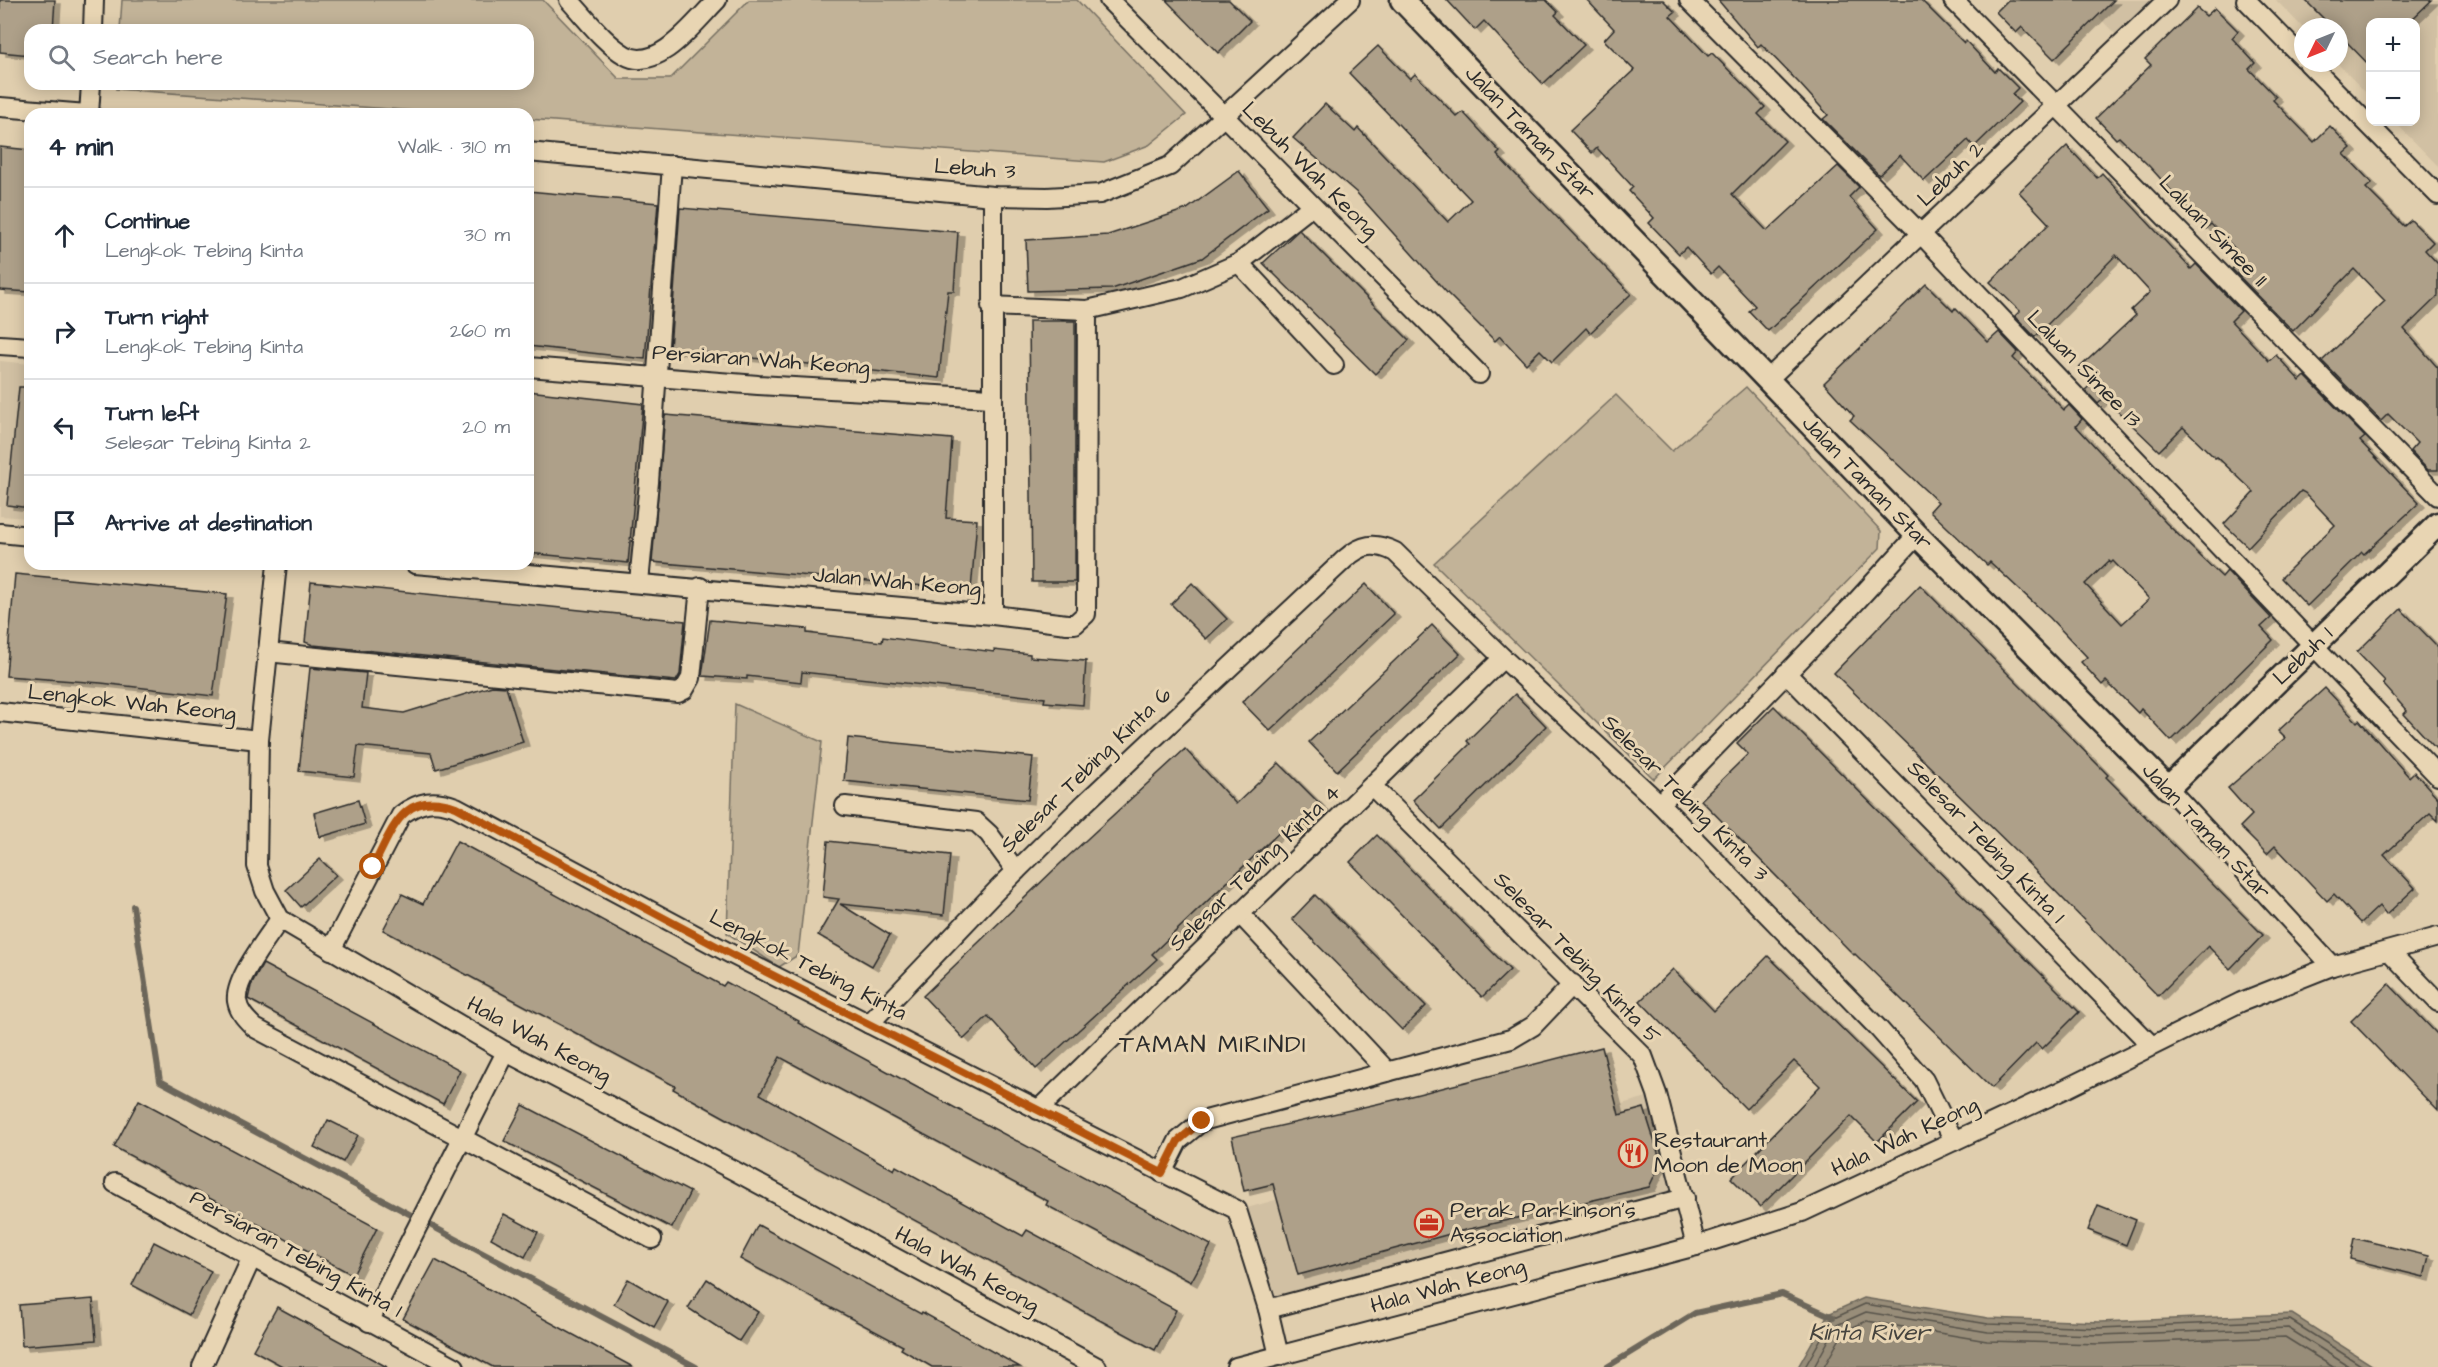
<!DOCTYPE html>
<meta charset="utf-8">
<style>
:root{--surface:#fff;--page:#f2f2f3;--text:#1f2937;--muted:#747a83;--line:#e0e1e3}
body{margin:0;font-family:"Architects Daughter",sans-serif;background:var(--page);color:var(--text)}
.controls{position:absolute;right:18px;top:18px;display:grid;overflow:hidden;border-radius:12px;box-shadow:0 3px 15px #0003}
.controls button{width:54px;height:54px;display:grid;place-items:center;padding:0;border:0;border-bottom:2px solid var(--line);background:var(--surface);color:var(--text);font:30px sans-serif}
.compass{position:absolute;left:2294px;top:18px;width:54px;height:54px;border-radius:50%;background:var(--surface);box-shadow:0 3px 15px #0003;rotate:227deg}
.stop{position:absolute;width:18px;height:18px;margin:-14px;border:4px solid #b45309;border-radius:50%;background:#fff}
.stop.end{background:#b45309;border-color:#fff;box-shadow:0 2px 6px #0008}
.list{margin:0;padding:0;list-style:none}
h2{display:flex;justify-content:space-between;align-items:center;height:78px;margin:0;padding:0 24px;font-size:26px}
h2 small{font-size:20px;font-weight:400;color:var(--muted)}
.list li{display:grid;grid-template-columns:39px 1fr auto;gap:18px;align-items:center;box-sizing:border-box;height:96px;padding:0 24px;border-top:2px solid var(--line)}
.list b{display:block;font-size:22px;white-space:nowrap}
.list p{margin:0;font-size:20px;white-space:nowrap;color:var(--muted)}
.list em{font-size:20px;font-style:normal;color:var(--muted)}
.icon{flex:none;width:33px;height:33px;fill:none;stroke:currentColor;stroke-width:2;stroke-linecap:round;stroke-linejoin:round}
.map{position:relative;flex:none;width:2438px;height:1367px;overflow:hidden}
.search{position:absolute;background:var(--surface);box-shadow:0 3px 15px #0003;left:24px;top:24px;width:510px;height:66px;display:flex;align-items:center;gap:15px;box-sizing:border-box;padding:0 21px;border-radius:18px;color:var(--muted);font-size:22px}
.panel{position:absolute;background:var(--surface);box-shadow:0 3px 15px #0003;left:24px;top:108px;width:510px;height:462px;border-radius:18px}
.map>svg:first-child{display:block}
.built{fill:#d1c0a3}
.green{fill:#c2b398;stroke:#766f62;stroke-width:1.5}
.water{fill:#988d79;stroke:#6c665a;stroke-width:1.5}
.lines{fill:none;stroke-linecap:round;stroke-linejoin:round}
.shore{stroke:#57524a;stroke-width:1.5}
.stream{stroke:#6c665a;stroke-width:6}
.building{fill:#aea089;stroke:#2b2b2b;stroke-width:1.5;fill-rule:evenodd;filter:url(#shadow)}
.minor-casing{stroke:#2b2b2b;stroke-width:22}
.tertiary-casing{stroke:#2b2b2b;stroke-width:27}
.minor{stroke:#e8d5b3;stroke-width:18}
.tertiary{stroke:#e8d5b3;stroke-width:22}
.route{stroke:#b45309;stroke-width:8}
.labels{text-anchor:middle;dominant-baseline:central;stroke-width:6;stroke-linejoin:round;paint-order:stroke}
.street-label{font-size:22px;fill:#2b2b2b;stroke:#e8d5b3}
.poi-label{font-size:22px;fill:#2b2b2b;stroke:#e8d5b3;text-anchor:start}
.neighbourhood-label{font-size:24px;letter-spacing:1.5px;fill:#2b2b2b;stroke:#e8d5b3}
.water-label{font-size:24px;font-style:italic;fill:#46443e;stroke:#e8d5b3}
</style>
<div class="map">
<svg width="2438" height="1367" viewBox="0 0 2438 1367">
<defs>
<filter id="shadow"><feDropShadow dx="6" dy="4" stdDeviation="0" flood-color="#0004"/></filter>
</defs>
<rect width="100%" height="100%" fill="#e0ceae"/>
<filter id="ink" filterUnits="userSpaceOnUse"><feTurbulence type="fractalNoise" baseFrequency=".0167" numOctaves="2"/><feDisplacementMap in="SourceGraphic" scale="12" xChannelSelector="R" yChannelSelector="G"/><feConvolveMatrix kernelMatrix="1 2 1 2 8 2 1 2 1" color-interpolation-filters="sRGB"/></filter>
<g filter="url(#ink)">
<g class="built">
<polygon points="2082,0 2164,0 2121,40"/>
<polygon points="2276,0 2438,0 2438,166 2395,122 2416,122 2416,22 2370,22 2370,97 2337,63 2339,27 2303,28"/>
<polygon points="0,361 30,364 30,518 0,516"/>
<polygon points="1658,1094 1687,1202 1275,1301 1247,1208"/>
</g>
<g class="green">
<polygon points="122,0 543,0 619,79 670,79 749,0 1077,0 1186,115 1149,145 1104,162 528,119 528,114 457,114 116,89 117,84 528,84 528,30 120,30"/>
<polygon points="1746,387 1881,531 1880,548 1654,779 1434,563 1616,395 1672,451"/>
<polygon points="735,704 822,742 798,955 779,967 727,933"/>
</g>
<polygon class="water" points="1864,1298 1988,1318 2100,1322 2292,1314 2375,1367 1798,1367 1828,1314"/>
<g class="lines">
<g class="shore">
<polyline points="1805,1367 1832,1319 1865,1304 1988,1324 2100,1328 2290,1320 2364,1367"/>
<polyline points="1814,1367 1837,1325 1866,1312 1988,1332 2100,1335 2288,1328 2350,1367"/>
<polyline points="1824,1367 1844,1331 1867,1321 1987,1341 2100,1344 2285,1337 2333,1367"/>
</g>
<g class="stream">
<polyline points="133,906 160,1081 696,1367"/>
<polyline points="1607,1367 1695,1313 1782,1294 1833,1317"/>
</g>
</g>
<g class="building">
<polygon points="0,0 55,0 53,30 30,30 30,55 0,52"/>
<polygon points="1166,0 1229,0 1250,21 1218,53"/>
<polygon points="1447,0 1546,0 1558,12 1555,15 1584,45 1543,84 1484,21 1475,30"/>
<polygon points="1587,0 1663,0 1675,12 1670,16 1708,56 1712,53 1765,107 1758,114 1785,141 1732,194 1767,231 1838,166 1859,187 1849,197 1878,229 1768,331 1749,311 1755,306 1718,267 1711,274 1686,247 1679,254 1649,223 1654,218 1629,191 1633,187 1597,148 1592,153 1570,130 1634,70 1604,40 1614,29"/>
<polygon points="1718,0 1921,0 1964,43 1966,41 1995,72 1998,68 2018,88 2012,94 2020,102 1974,147 1968,140 1924,181 1900,155 1879,175 1823,119 1828,115 1799,83 1761,44 1758,47"/>
<polygon points="2008,0 2114,0 2054,59 2022,27 2016,33 1996,12"/>
<polygon points="2305,0 2432,0 2409,22 2370,22 2370,66 2339,34 2339,27 2332,27"/>
<polygon points="2197,8 2206,16 2215,8 2238,31 2232,38 2255,63 2249,69 2276,97 2273,100 2314,142 2330,126 2351,148 2344,154 2372,183 2366,188 2404,226 2411,220 2433,242 2425,250 2438,264 2438,296 2404,329 2438,368 2438,470 2428,470 2410,451 2417,443 2388,414 2381,421 2322,361 2385,301 2354,269 2293,331 2232,269 2244,258 2211,224 2206,229 2149,166 2119,137 2116,139 2096,118 2151,65 2145,59"/>
<polygon points="1378,46 1410,79 1415,74 1457,117 1463,112 1500,152 1497,155 1631,294 1590,333 1586,328 1552,362 1540,350 1526,364 1500,336 1495,341 1448,294 1357,193 1293,138 1325,104 1355,132 1358,128 1448,222 1471,200 1349,73"/>
<polygon points="2067,146 2097,178 2102,173 2191,269 2196,264 2241,311 2231,321 2269,361 2276,355 2300,381 2305,376 2365,437 2360,441 2419,503 2364,554 2362,552 2307,606 2281,578 2335,525 2305,493 2301,491 2248,547 2224,524 2254,492 2217,457 2215,458 2183,427 2159,451 2104,398 2098,404 2085,390 2093,383 2079,368 2136,315 2131,310 2150,292 2116,255 2035,337 2015,316 2020,311 1990,282 2049,224 2019,192"/>
<polygon points="0,147 30,150 30,292 0,290"/>
<polygon points="1239,171 1268,208 1202,258 1112,289 1028,291 1026,240 1108,235 1187,209"/>
<polygon points="528,191 658,203 645,359 528,346"/>
<polygon points="680,208 958,232 954,291 948,291 939,378 670,349"/>
<polygon points="1299,230 1409,340 1375,374 1263,263"/>
<path d="M1926,284l27,27 2,-3 33,34 11,-10 19,20 -5,6 51,52 5,-5 13,14 -6,7 90,97 56,54 5,-6 44,47 -10,9 12,13 -102,101 -30,-32 -3,4 -32,-32 -4,4 -21,-23 6,-5 -37,-39 -60,-56 -3,3 -57,-54 8,-9 -88,-82 4,-4 -30,-33zM2109,561l2,2 2,-2 36,38 -27,25 -37,-40z"/>
<polygon points="1029,321 1075,321 1075,582 1032,582"/>
<polygon points="19,387 30,387 30,508 7,505"/>
<polygon points="528,391 643,404 628,563 528,553"/>
<polygon points="665,415 952,439 946,518 977,520 971,590 652,562"/>
<polygon points="15,574 227,594 213,696 101,683 6,676"/>
<polygon points="311,582 685,621 680,674 676,681 313,645 305,642"/>
<polygon points="1192,583 1227,619 1206,639 1171,604"/>
<polygon points="1366,584 1394,614 1270,731 1242,702"/>
<polygon points="1920,585 2108,775 2106,777 2263,935 2230,969 2208,946 2158,996 2020,855 1834,673"/>
<polygon points="2401,609 2438,647 2438,751 2404,714 2407,711 2383,684 2385,681 2357,652"/>
<polygon points="710,620 777,626 807,629 807,633 882,642 883,637 994,652 994,650 1030,654 1030,657 1086,661 1083,705 1044,702 1045,698 802,672 801,682 747,676 747,679 702,676"/>
<polygon points="1432,625 1460,654 1337,771 1309,742"/>
<polygon points="310,668 366,673 362,708 404,713 492,686 506,687 523,742 436,769 431,753 358,746 354,777 299,771"/>
<polygon points="2325,688 2357,722 2359,720 2409,777 2414,772 2438,798 2438,821 2430,813 2384,855 2415,888 2386,915 2379,906 2361,923 2334,894 2327,901 2275,846 2267,854 2240,827 2252,815 2228,788 2285,738 2278,731"/>
<polygon points="1515,694 1546,726 1441,829 1413,800 1470,744 1467,741"/>
<polygon points="1774,706 2079,1012 2042,1049 2036,1043 1992,1088 1855,954 1854,955 1701,800 1748,754 1737,743"/>
<polygon points="848,738 1033,757 1028,800 844,781"/>
<polygon points="1185,749 1236,804 1279,763 1324,808 1296,835 1287,825 1152,954 1157,959 1036,1069 988,1016 964,1039 923,996 1061,863"/>
<polygon points="358,800 365,824 320,837 314,813"/>
<polygon points="1377,835 1510,970 1482,997 1350,862"/>
<polygon points="457,841 723,986 726,982 799,1021 798,1023 920,1089 1211,1245 1191,1282 1046,1205 1048,1201 780,1057 760,1094 894,1170 896,1166 1023,1236 1027,1230 1176,1310 1155,1350 742,1127 673,1089 675,1086 383,930 402,894 423,904"/>
<polygon points="828,841 950,855 944,915 840,904 890,935 872,966 818,935 839,899 823,897"/>
<polygon points="320,859 336,875 301,907 286,890"/>
<polygon points="1315,895 1426,1006 1402,1030 1292,919"/>
<polygon points="1768,956 1917,1102 1877,1142 1851,1116 1760,1207 1731,1178 1820,1086 1794,1061 1746,1109 1640,1001 1673,969 1714,1011"/>
<polygon points="263,964 460,1070 443,1104 248,999 251,986"/>
<polygon points="2389,984 2438,1035 2438,1111 2351,1021"/>
<polygon points="1602,1047 1619,1115 1644,1108 1661,1162 1649,1187 1461,1231 1298,1275 1273,1184 1244,1191 1232,1137 1403,1098"/>
<polygon points="139,1100 377,1228 353,1275 114,1147"/>
<polygon points="523,1105 690,1192 672,1228 504,1141"/>
<polygon points="328,1120 358,1135 343,1162 314,1147"/>
<polygon points="2098,1205 2136,1220 2126,1245 2088,1230"/>
<polygon points="504,1214 538,1232 525,1257 491,1238"/>
<polygon points="758,1225 921,1314 922,1312 1020,1367 932,1367 901,1349 903,1346 740,1259"/>
<polygon points="2354,1238 2429,1256 2424,1277 2350,1259"/>
<polygon points="154,1242 211,1271 189,1315 132,1285"/>
<polygon points="435,1260 633,1367 493,1367 403,1319"/>
<polygon points="628,1279 668,1302 654,1327 614,1304"/>
<polygon points="707,1279 758,1312 739,1341 688,1308"/>
<polygon points="93,1299 96,1340 22,1346 19,1305"/>
<polygon points="277,1307 387,1367 284,1367 253,1350"/>
</g>
<g class="lines">
<g class="minor-casing">
<g id="minor">
<path d="M569,0c17,18 35,43 56,55 32,19 71,-34 92,-55"/>
<polyline points="1109,0 1479,374"/>
<polyline points="1689,0 1922,235 2438,776"/>
<polyline points="1953,0 2438,496"/>
<polyline points="2246,0 2303,58"/>
<polyline points="93,30 94,0"/>
<polyline points="2308,63 2438,195"/>
<polyline points="0,107 87,114"/>
<polyline points="89,114 91,84"/>
<polyline points="528,152 993,196 1047,197 1100,194 1170,166 1350,0"/>
<polyline points="1239,263 1334,365"/>
<polyline points="991,306 1087,310 1182,288 1239,263 1312,206"/>
<polyline points="0,345 30,347"/>
<polyline points="528,367 758,385 991,398"/>
<polyline points="1767,380 2167,0"/>
<polyline points="0,533 30,536"/>
<polyline points="277,564 259,740 257,866 265,891 280,919 506,1052 733,1170 1097,1367"/>
<polyline points="415,564 993,615 993,196"/>
<polyline points="639,582 649,482 672,165"/>
<polyline points="993,615 1067,624 1075,624 1086,614 1087,310"/>
<polyline points="267,652 678,693 684,690 691,678 700,587"/>
<polyline points="1786,673 2151,1045"/>
<polyline points="0,712 259,740"/>
<polyline points="1373,787 1643,1056 1657,1094 1696,1246"/>
<polyline points="2168,788 2332,966"/>
<polyline points="1660,804 1853,605 1917,535"/>
<polyline points="845,806 976,822 989,834 1016,871"/>
<polyline points="1241,915 1388,1072"/>
<path d="M280,919c-12,18 -46,61 -43,82 2,12 10,19 18,27l397,211"/>
<path d="M331,950l70,-135c19,-14 33,-16 55,-8l277,148 504,255 31,99 11,47"/>
<polyline points="2390,952 2438,1002"/>
<path d="M869,1024l129,-135 87,-86 260,-244c17,-15 29,-17 50,-7l108,106 157,146 218,224 46,52 30,61"/>
<polyline points="1038,1110 1503,658"/>
<polyline points="1162,1173 1178,1141 1202,1121 1511,1039 1533,1026 1573,984"/>
<polyline points="115,1183 455,1367"/>
<polyline points="1268,1309 1685,1198"/>
<polyline points="369,1322 506,1052"/>
<polyline points="202,1367 252,1257"/>
<polyline points="1236,1367 1696,1246 1802,1212 2065,1089 2241,1002 2332,966 2438,937"/>
</g>
</g>
<g class="tertiary-casing">
<polyline id="tertiary" points="1402,0 1917,535 2168,788 2438,524"/>
</g>
<use href="#minor" class="minor"/>
<use href="#tertiary" class="tertiary"/>
</g>
</g>
<g class="lines" filter="url(#ink)">
<path class="route" d="M373,867c20,-39 30,-78 83,-60l277,148 429,218 16,-32 24,-20"/>
</g>
<defs>
<g id="restaurant-ring" transform="scale(1.5)"><circle r="9.5" fill="#e8d5b3" stroke="#c8321e" stroke-width="1.5"/><path d="M-5-6h1v4h1v-4h1v4h1v-4h1v5L-1.5 .5V6h-2V.5L-5-1ZM5-6V6H3V1.5H1.5Q1.5-4 5-6Z" fill="#c8321e"/></g>
<g id="office-ring" transform="scale(1.5)"><circle r="9.5" fill="#e8d5b3" stroke="#c8321e" stroke-width="1.5"/><path d="M-6-3h4V-5.5h4V-3h4V5H-6ZM-1-4.5V-3h2v-1.5ZM-6 0V1H6V0Z" fill="#c8321e"/></g>
</defs>
<g fill-rule="evenodd">
<use href="#restaurant-ring" x="1633" y="1153"/>
<use href="#office-ring" x="1429" y="1223"/>
</g>
<g class="labels">
<g class="street-label">
<text transform="translate(1530 133) rotate(46)">Jalan Taman Star</text>
<text transform="translate(975 169) rotate(4)">Lebuh 3</text>
<text transform="translate(1310 170) rotate(45)">Lebuh Wah Keong</text>
<text transform="translate(1951 174) rotate(-44)">Lebuh 2</text>
<text transform="translate(2213 231) rotate(46)">Laluan Simee 11</text>
<text transform="translate(761 360) rotate(4)">Persiaran Wah Keong</text>
<text transform="translate(2084 369) rotate(46)">Laluan Simee 13</text>
<text transform="translate(1867 483) rotate(46)">Jalan Taman Star</text>
<text transform="translate(897 582) rotate(5)">Jalan Wah Keong</text>
<text transform="translate(2303 656) rotate(-44)">Lebuh 1</text>
<text transform="translate(132 703) rotate(6)">Lengkok Wah Keong</text>
<text transform="translate(1086 770) rotate(-44)">Selesar Tebing Kinta 6</text>
<text transform="translate(1685 798) rotate(45)">Selesar Tebing Kinta 3</text>
<text transform="translate(2206 831) rotate(47)">Jalan Taman Star</text>
<text transform="translate(1986 842) rotate(46)">Selesar Tebing Kinta 1</text>
<text transform="translate(1255 868) rotate(-44)">Selesar Tebing Kinta 4</text>
<text transform="translate(1577 958) rotate(46)">Selesar Tebing Kinta 5</text>
<text transform="translate(808 965) rotate(27)">Lengkok Tebing Kinta</text>
<text transform="translate(539 1040) rotate(28)">Hala Wah Keong</text>
<text transform="translate(1905 1137) rotate(-25)">Hala Wah Keong</text>
<text transform="translate(296 1254) rotate(29)">Persiaran Tebing Kinta 1</text>
<text transform="translate(967 1270) rotate(28)">Hala Wah Keong</text>
<text transform="translate(1448 1286) rotate(-15)">Hala Wah Keong</text>
</g>
<g class="poi-label">
<text x="1654" y="1140">Restaurant<tspan x="1654" dy="25">Moon de Moon</tspan></text>
<text x="1450" y="1210">Perak Parkinson's<tspan x="1450" dy="25">Association</tspan></text>
</g>
<g class="neighbourhood-label">
<text x="1213" y="1045">TAMAN MIRINDI</text>
</g>
<g class="water-label">
<text x="1869" y="1333">Kinta River</text>
</g>
</g>
</svg>
<div class="controls">
<button>+</button>
<button>−</button>
</div>
<svg class="compass" viewBox="-18 -18 36 36"><path d="M0-13l5 13h-10z" fill="#e53935"/><path d="M0 13l5-13h-10z" fill="#747a83"/></svg>
<div class="stop" style="left:373px;top:867px"></div>
<div class="stop end" style="left:1202px;top:1121px"></div>
<div class="search"><svg class="icon" aria-label="search" viewBox="0 0 24 24"><circle cx="10" cy="10" r="6"/><path d="M15 15l6 6"/></svg>Search here</div>
<section class="panel">
<h2>4 min<small>Walk · 310 m</small></h2>
<ul class="list">
<li><svg class="icon" aria-label="ahead" viewBox="0 0 24 24"><path d="M12 20V5M6 11l6-6 6 6"/></svg><div><b>Continue</b><p>Lengkok Tebing Kinta</p></div><em>30 m</em></li>
<li><svg class="icon" aria-label="right" viewBox="0 0 24 24"><path d="M7 20v-9h11M14 6l5 5-5 5"/></svg><div><b>Turn right</b><p>Lengkok Tebing Kinta</p></div><em>260 m</em></li>
<li><svg class="icon" aria-label="left" viewBox="0 0 24 24"><path d="M17 20v-9H6M10 6l-5 5 5 5"/></svg><div><b>Turn left</b><p>Selesar Tebing Kinta 2</p></div><em>20 m</em></li>
<li><svg class="icon" aria-label="arrive" viewBox="0 0 24 24"><path d="M6 21V4h12l-3 4 3 4H6"/></svg><div><b>Arrive at destination</b></div></li>
</ul>
</section>
</div>
